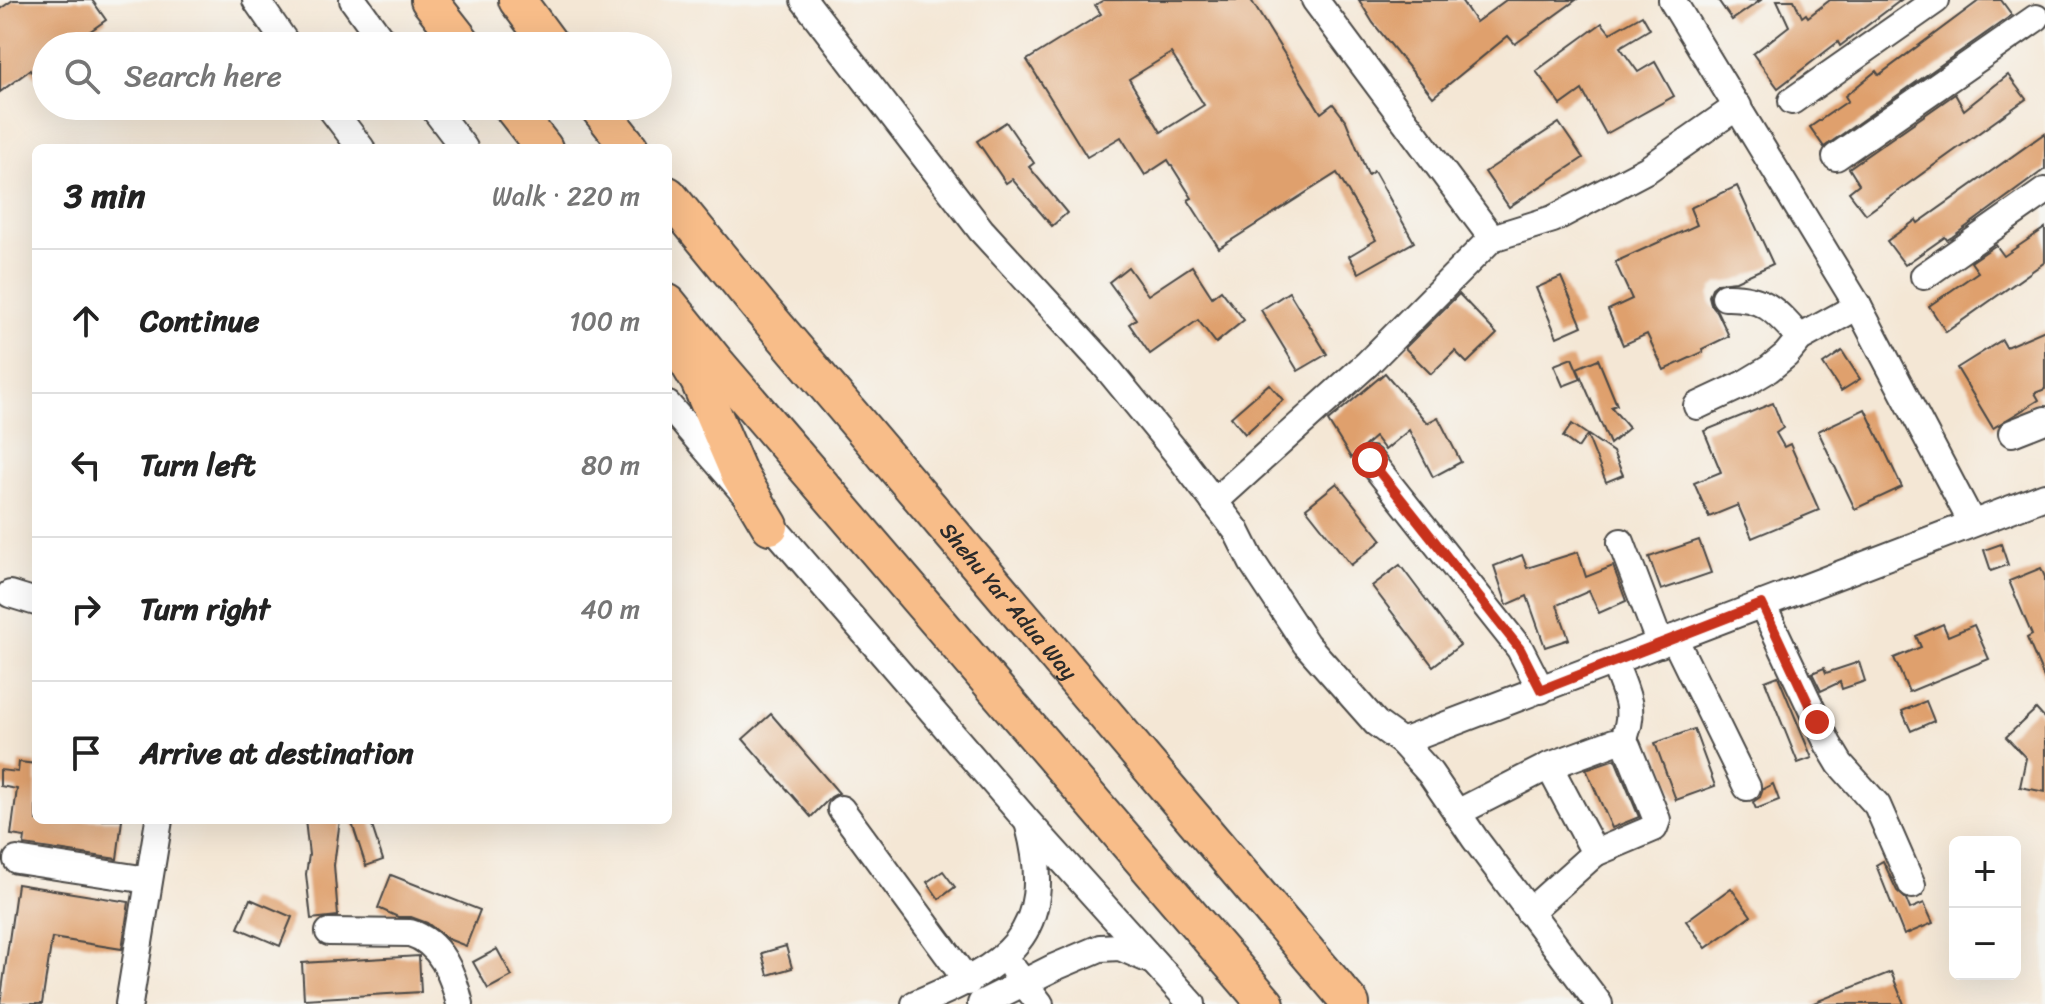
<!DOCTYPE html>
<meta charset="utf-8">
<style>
:root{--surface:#fff;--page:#f2f2f2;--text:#222;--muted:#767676;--line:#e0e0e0}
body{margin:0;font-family:Sriracha,sans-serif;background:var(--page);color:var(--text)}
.controls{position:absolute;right:24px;bottom:24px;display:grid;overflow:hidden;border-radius:12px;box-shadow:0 8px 32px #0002}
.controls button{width:72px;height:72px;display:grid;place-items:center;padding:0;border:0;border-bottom:2px solid var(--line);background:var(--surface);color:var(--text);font:40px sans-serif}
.stop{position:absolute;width:24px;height:24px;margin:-18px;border:6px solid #c8321e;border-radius:50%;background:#fff}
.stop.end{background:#c8321e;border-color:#fff;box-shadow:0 2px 8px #0008}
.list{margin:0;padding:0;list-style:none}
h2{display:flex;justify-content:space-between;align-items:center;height:104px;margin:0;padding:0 32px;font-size:34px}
h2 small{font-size:26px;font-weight:400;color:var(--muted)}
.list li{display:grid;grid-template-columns:52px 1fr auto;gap:24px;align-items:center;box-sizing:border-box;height:144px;padding:0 32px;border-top:2px solid var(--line)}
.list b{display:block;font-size:30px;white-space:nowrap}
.list em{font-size:26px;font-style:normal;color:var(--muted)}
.icon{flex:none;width:44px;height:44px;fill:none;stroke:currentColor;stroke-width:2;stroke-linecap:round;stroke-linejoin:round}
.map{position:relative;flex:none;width:2045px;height:1004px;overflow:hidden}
.search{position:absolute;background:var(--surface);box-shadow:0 8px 32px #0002;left:32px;top:32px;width:640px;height:88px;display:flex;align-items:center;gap:20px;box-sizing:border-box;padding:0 28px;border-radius:44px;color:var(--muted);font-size:30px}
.panel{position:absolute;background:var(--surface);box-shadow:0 8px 32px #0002;left:32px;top:144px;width:640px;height:680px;border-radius:12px}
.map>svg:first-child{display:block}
.building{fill:#dfa06d;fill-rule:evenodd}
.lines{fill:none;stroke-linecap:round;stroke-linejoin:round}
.minor-casing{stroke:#494744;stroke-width:30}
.highway-casing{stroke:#494744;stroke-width:40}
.minor{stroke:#fff;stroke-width:26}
.highway{stroke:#f8bd89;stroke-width:36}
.route{stroke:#c8321e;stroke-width:10}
.labels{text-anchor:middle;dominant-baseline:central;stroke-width:6;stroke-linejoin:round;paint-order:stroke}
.street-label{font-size:22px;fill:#2b2b2b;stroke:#f6f6f2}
</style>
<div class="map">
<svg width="2045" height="1004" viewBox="0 0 2045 1004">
<rect width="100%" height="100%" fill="#f6f6f2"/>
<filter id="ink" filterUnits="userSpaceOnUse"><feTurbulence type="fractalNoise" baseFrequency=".0125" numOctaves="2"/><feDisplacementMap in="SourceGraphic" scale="16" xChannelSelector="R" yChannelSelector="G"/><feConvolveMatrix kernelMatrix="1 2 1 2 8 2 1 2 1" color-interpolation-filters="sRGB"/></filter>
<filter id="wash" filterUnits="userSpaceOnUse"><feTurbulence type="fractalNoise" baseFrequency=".006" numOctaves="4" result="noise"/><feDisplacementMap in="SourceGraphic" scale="32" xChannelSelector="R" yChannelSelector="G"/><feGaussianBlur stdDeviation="1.8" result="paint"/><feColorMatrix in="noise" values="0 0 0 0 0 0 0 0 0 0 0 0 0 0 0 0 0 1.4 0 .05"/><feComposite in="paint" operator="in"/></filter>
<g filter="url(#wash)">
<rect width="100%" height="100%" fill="#f4e7d5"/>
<g id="blocks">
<g class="building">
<polygon points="13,0 92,0 106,20 69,46 46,46 46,69 35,77 30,70 0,92 0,9"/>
<path d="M1104,0h147l70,113 12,-9 13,17 22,54 6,-4 40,71 -55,31 -10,-17 27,-16 -39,-67 -118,75 -31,-48 4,-2 -24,-38 -23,15 -24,-38 -34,20 -60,-97 74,-46 -6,-9zM1171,53l33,52 -43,27 -32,-53z"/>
<polygon points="1359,0 1461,0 1476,22 1506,0 1576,0 1515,44 1508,36 1433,97 1373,23"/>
<polygon points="1718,0 1761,0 1732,20"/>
<polygon points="1777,0 1794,0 1802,17 1806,14 1808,17 1830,0 1901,0 1840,46 1838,42 1778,88 1753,54 1789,26"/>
<polygon points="1980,0 2001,0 2012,15 1824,147 1810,127 1848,101 1845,96 1876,71 1879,75"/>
<polygon points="1642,15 1650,29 1620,47 1638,72 1655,62 1674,96 1606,134 1582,90 1561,105 1536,71 1602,23 1610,33"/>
<polygon points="2008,75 2026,99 1866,214 1849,192 1859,184 1849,168 1955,94 1964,110"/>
<polygon points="1006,122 1034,163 1029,167 1067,213 1052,226 1012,179 1006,183 977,141"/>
<polygon points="1559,123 1583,158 1509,207 1485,172"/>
<polygon points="2045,133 2045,169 1952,237 1947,240 1945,237 1905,265 1887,241 1916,220 1918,223"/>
<polygon points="1737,186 1773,264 1736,281 1718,283 1712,288 1709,296 1711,304 1717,311 1729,336 1702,349 1703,352 1664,370 1647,334 1623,345 1608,310 1632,299 1615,262 1697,225 1690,208"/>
<polygon points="2045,228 2045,262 1946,332 1929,306 1978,272 1971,262 1996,245 2004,256"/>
<polygon points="1192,266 1212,297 1221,290 1244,320 1216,343 1198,320 1150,354 1129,324 1136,319 1109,282 1128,267 1148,295"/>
<polygon points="1561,277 1582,326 1557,337 1536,288"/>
<polygon points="1289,292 1327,354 1298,371 1261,310"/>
<polygon points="1459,294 1497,334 1467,363 1455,351 1431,374 1405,348"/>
<polygon points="2045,330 2045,389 2035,393 2039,400 1993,428 1957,368 2002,340 2006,347"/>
<polygon points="1842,351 1860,379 1841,391 1823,364"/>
<polygon points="1572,358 1581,379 1563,386 1554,365"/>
<polygon points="1598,359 1617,405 1611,407 1629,428 1610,444 1577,368"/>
<polygon points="1385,373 1427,423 1438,417 1461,462 1433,477 1409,430 1385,450 1375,437 1351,458 1328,421"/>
<polygon points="1269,384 1283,400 1245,434 1231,417"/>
<polygon points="1773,403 1783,428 1776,433 1784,447 1790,444 1819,510 1752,538 1738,505 1709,517 1694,483 1721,472 1704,431"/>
<polygon points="1865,409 1902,487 1855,509 1818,431"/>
<polygon points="1572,424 1613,452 1623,475 1606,482 1587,435 1578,448 1563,437"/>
<polygon points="1337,483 1382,540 1351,565 1306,508"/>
<polygon points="1699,540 1711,573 1661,590 1649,557"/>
<polygon points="2001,544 2008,565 1991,571 1984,550"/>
<polygon points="1578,552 1586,577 1613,566 1626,601 1599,613 1589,591 1557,605 1569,639 1545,647 1527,596 1507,605 1494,566 1522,555 1527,568"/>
<polygon points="1400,565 1460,645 1433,666 1372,586"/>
<polygon points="2041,568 2045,577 2045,680 2027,638 2032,635 2009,581"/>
<polygon points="1943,624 1948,636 1974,625 1989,659 1909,692 1894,658 1921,647 1916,636"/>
<polygon points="1859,662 1865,681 1842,689 1840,682 1821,691 1812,673 1824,668 1826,673"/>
<polygon points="1778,676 1812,758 1798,763 1765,681"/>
<polygon points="1926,701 1934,721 1911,731 1902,711"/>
<polygon points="2036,709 2045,719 2045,792 2020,787 2026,758 2006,737"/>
<polygon points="771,714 839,793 831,797 811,817 743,739"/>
<polygon points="1694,729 1715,786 1676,800 1655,743"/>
<polygon points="1615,759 1639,817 1612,828 1586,769"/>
<polygon points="19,762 36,764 36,820 122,820 117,859 24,845 25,837 11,835 17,789 0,786 0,770 18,772"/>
<polygon points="1773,784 1779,800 1756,809 1753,802 1760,797 1763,789"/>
<polygon points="305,820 340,820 334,865 338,916 311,919 306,874 309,855"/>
<polygon points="351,820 370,820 383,860 366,866"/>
<polygon points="1883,861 1897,891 1906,899 1910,909 1924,903 1933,923 1904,935 1876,865"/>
<polygon points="943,871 955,887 939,899 927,882"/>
<polygon points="391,875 480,910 466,946 448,939 427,923 411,917 398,917 378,908"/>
<polygon points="17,884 129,902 122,949 52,938 42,1004 0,1004"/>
<polygon points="1731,888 1751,916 1706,948 1686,921"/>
<polygon points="250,899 292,917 280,946 238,928"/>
<polygon points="786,946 792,968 768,975 762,953"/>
<polygon points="497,949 512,976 488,989 473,962"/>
<polygon points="419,956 421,992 304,999 302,963"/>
<polygon points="1891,972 1904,1004 1814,1004 1813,1003"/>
</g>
</g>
</g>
<g filter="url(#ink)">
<use href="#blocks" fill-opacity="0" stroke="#494744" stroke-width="2"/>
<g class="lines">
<g class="minor-casing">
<g id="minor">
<polyline points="256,0 288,46"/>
<polyline points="353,0 386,46"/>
<polyline points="804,0 981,230 1103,363 1176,452 1236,530 1252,562 1306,644 1376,723 1402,742 1430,773 1475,839 1599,1004"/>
<polyline points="1315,0 1492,238"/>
<polyline points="1672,0 1858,306 1972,523"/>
<polyline points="1792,101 1936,0"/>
<polyline points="329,106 361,148"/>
<polyline points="432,106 464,148"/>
<polyline points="1836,157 2036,18"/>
<polyline points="1924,276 2045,191"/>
<path d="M1725,297c39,-1 51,14 75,41"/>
<polyline points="668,405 1028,822 1192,1004"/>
<polyline points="1697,406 1744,384 1769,369 1786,355 1800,338 1858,306"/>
<polyline points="2012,433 2045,420"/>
<polyline points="1370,460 1520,649 1541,690"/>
<polyline points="1214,502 1367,364 1492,238 1553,219 1648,169 1738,106"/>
<polyline points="1621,542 1660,644"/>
<polyline points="10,594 36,602"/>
<polyline points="1762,604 1828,744 1840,764 1877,805 1912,885"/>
<polyline points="1674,638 1747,787"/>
<path d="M1614,662c11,31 24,48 8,80"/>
<polyline points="1402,742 2045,496"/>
<polyline points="1549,766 1614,742 1622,742 1627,746 1657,820 1654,828 1595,853"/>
<polyline points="841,809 968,982"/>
<polyline points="1457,813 1549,766 1595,853 1529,912"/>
<polyline points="17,860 148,880"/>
<path d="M329,932l81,1c31,9 43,42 50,71"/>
<polyline points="1013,969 1040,1004"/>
<polyline points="129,1004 159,820"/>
<path d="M915,1004c91,-38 143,-68 114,-178"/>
<polyline points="981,1004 1055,967 1100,948 1120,947 1150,960"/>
</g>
</g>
<g class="highway-casing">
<g id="highway">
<polyline points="429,0 465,46"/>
<polyline points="517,0 551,46"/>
<polyline points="511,106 544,148"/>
<polyline points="597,106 630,148"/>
<path id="s1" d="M668,195l94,115 589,694"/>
<polyline points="668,303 718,365 1266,1004"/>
<polyline points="675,341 699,381 739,474 770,526"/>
</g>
</g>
<use href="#minor" class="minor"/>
<use href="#highway" class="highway"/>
</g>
</g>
<g class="lines" filter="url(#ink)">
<polyline class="route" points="1370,460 1520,649 1541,690 1762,604 1817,722"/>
</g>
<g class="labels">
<g class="street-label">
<text stroke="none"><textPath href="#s1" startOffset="530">Shehu Yar'Adua Way</textPath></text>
</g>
</g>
</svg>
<div class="controls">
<button>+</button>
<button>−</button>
</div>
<div class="stop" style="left:1370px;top:460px"></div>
<div class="stop end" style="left:1817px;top:722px"></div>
<div class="search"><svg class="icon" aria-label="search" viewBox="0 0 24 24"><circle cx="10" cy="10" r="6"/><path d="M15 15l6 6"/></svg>Search here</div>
<section class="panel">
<h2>3 min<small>Walk · 220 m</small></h2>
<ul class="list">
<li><svg class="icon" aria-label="ahead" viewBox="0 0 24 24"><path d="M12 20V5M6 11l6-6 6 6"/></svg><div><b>Continue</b></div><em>100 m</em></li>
<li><svg class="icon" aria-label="left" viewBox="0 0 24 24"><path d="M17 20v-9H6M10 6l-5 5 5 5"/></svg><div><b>Turn left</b></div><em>80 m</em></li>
<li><svg class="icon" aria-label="right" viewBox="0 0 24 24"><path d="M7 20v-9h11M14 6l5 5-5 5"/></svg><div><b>Turn right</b></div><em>40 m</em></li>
<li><svg class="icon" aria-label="arrive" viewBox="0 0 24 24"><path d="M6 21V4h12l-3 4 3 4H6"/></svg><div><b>Arrive at destination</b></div></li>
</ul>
</section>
</div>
